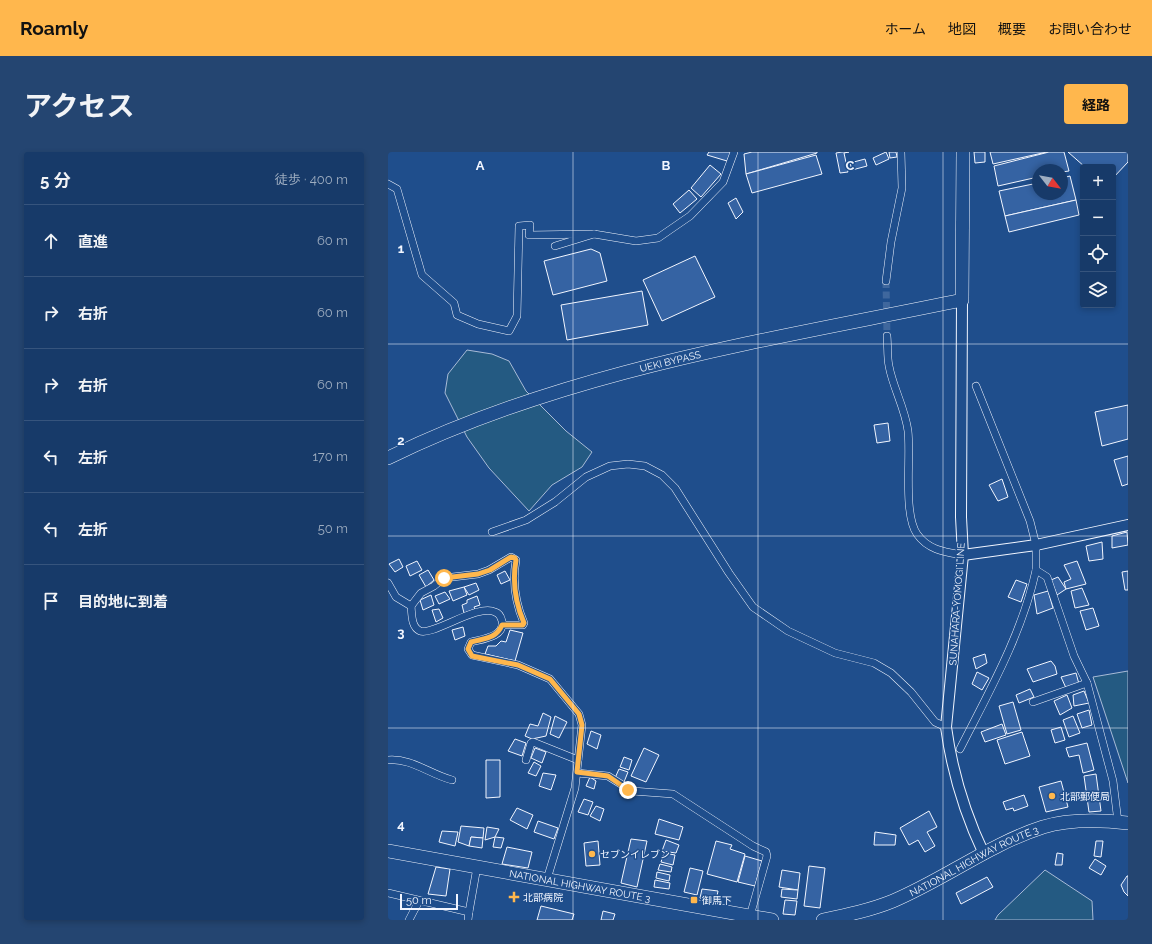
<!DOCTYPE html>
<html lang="ja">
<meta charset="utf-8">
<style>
:root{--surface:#173a69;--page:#244571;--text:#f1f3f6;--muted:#9eadc0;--line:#36547d;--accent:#ffb74d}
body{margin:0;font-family:Raleway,"Noto Sans JP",sans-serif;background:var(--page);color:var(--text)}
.controls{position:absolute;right:12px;top:12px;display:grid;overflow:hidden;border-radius:4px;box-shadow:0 2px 6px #0003}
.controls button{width:36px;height:36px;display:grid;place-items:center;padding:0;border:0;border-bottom:1px solid var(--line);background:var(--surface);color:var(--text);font:20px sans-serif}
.compass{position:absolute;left:644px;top:12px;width:36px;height:36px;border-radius:50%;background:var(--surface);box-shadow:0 2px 6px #0003;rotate:121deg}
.scale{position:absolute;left:12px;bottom:10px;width:58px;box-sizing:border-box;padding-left:4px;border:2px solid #f2f6ff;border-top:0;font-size:11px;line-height:14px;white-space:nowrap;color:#f2f6ff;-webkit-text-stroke:3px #1f4e8c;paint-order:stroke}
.stop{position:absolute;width:12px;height:12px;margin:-9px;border:3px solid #ffb74d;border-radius:50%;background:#fff}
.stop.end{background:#ffb74d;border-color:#fff;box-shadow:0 1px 4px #0008}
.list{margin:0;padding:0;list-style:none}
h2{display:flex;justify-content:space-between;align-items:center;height:52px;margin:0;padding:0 16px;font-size:17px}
h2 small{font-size:13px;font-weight:400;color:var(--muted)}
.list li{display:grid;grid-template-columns:26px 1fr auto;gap:12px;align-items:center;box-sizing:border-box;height:72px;padding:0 16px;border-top:1px solid var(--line)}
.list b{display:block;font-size:15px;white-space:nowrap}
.list em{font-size:13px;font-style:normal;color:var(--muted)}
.icon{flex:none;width:22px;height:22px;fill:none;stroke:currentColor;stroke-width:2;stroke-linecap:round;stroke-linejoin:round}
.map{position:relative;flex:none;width:740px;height:768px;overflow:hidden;border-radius:4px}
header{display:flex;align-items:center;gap:24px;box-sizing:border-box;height:56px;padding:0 20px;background:var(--accent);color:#111}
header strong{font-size:19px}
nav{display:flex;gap:22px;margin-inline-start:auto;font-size:14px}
.intro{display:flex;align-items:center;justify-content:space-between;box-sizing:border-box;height:96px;padding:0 24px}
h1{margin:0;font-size:28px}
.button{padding:10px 18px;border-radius:4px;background:var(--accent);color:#111;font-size:14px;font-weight:700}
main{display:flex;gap:24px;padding:0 24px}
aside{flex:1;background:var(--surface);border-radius:4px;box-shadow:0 2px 6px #0003}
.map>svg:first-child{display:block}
.green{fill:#245a82;stroke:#a8bbd7}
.building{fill:#3563a3;stroke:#f2f6ff}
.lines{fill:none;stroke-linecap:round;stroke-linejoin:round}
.street-tunnel{stroke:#3f679d;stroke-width:7;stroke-dasharray:7 3.5;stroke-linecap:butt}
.street-casing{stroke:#f2f6ff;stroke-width:8}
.secondary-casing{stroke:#f2f6ff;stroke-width:12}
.highway-casing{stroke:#f2f6ff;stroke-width:14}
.street{stroke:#1f4e8c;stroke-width:7}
.secondary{stroke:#1f4e8c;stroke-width:10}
.highway{stroke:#1f4e8c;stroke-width:13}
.route{stroke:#ffb74d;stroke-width:5}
.grid{fill:none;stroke:#f2f6ff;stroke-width:1;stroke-opacity:0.55}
.poi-dot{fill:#ffb74d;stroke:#1f4e8c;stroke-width:1.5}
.labels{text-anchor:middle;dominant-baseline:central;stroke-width:3;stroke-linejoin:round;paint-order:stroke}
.street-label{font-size:10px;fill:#f2f6ff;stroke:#1f4e8c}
.poi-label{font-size:10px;fill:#f2f6ff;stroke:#1f4e8c;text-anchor:start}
.grid-label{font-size:13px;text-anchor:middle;font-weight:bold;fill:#f2f6ff;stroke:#1f4e8c;stroke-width:3;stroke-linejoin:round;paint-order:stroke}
</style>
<header>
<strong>Roamly</strong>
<nav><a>ホーム</a><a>地図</a><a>概要</a><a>お問い合わせ</a></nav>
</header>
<div class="intro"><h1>アクセス</h1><a class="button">経路</a></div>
<main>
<aside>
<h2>5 分<small>徒歩 · 400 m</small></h2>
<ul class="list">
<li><svg class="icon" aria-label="ahead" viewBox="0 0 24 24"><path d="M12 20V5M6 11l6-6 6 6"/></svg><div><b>直進</b></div><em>60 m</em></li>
<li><svg class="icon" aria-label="right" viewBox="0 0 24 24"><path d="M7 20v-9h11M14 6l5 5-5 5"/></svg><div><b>右折</b></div><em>60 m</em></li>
<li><svg class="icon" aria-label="right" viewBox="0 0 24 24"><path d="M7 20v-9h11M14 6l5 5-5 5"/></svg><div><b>右折</b></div><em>60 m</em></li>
<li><svg class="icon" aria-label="left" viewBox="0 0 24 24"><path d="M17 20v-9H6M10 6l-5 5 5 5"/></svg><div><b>左折</b></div><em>170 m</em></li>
<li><svg class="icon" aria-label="left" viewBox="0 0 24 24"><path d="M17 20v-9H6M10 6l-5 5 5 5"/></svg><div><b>左折</b></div><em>50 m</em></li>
<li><svg class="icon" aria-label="arrive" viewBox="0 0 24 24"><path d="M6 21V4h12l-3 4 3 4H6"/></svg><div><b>目的地に到着</b></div></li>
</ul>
</aside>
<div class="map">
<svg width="740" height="768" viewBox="0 0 740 768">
<rect width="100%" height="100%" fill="#1f4e8c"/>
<g class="green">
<polygon points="79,198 104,202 121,209 138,239 178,279 204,300 194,315 164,333 141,359 101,316 79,285 57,241 60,222"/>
<polygon points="740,519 740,631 705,525"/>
<polygon points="657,718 704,749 705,768 607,768 610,763"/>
</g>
<g class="building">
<polygon points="321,0 343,0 339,9 319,3"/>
<polygon points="364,0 429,0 429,1 358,22 356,2"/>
<polygon points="454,0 461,0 456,1 460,20 452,21 448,1"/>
<polygon points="498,0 501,7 488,13 485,6"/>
<polygon points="501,0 508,0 509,5 502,6"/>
<polygon points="586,0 597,0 597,10 587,11"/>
<polygon points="602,0 659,0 605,12"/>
<polygon points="661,0 676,0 681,19 674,20 674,18 650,18 650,25 610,34 606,14"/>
<polygon points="680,0 740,0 740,10 725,26 725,15 697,15"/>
<polygon points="428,3 434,22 364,41 358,22"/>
<polygon points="477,7 479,14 464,18 462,11"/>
<polygon points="322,13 333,22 313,45 303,36"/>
<polygon points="682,24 688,48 617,64 611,39 650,31 650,42 674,42 674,26"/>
<polygon points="301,38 309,47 292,61 285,52"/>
<polygon points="348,46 355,60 348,67 340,51"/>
<polygon points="688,48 691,63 621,80 617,64"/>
<polygon points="203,97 212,101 219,129 165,143 156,109"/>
<polygon points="307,104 327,145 274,169 255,128"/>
<polygon points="254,139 260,173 179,188 173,153"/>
<polygon points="740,253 740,287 714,294 707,260"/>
<polygon points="500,271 502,289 489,291 486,273"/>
<polygon points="740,304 740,332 734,334 726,308"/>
<polygon points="614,327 620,345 610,349 601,333"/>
<polygon points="739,380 740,393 724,396 724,384"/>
<polygon points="714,390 715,407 701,409 698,394"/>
<polygon points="11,407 15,415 7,420 1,412"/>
<polygon points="29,409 34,418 22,424 18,414"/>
<polygon points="689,409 698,432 678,437 676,430 683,427 676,413"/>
<polygon points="40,418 46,428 38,435 31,423"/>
<polygon points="117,419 122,428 113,432 109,423"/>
<polygon points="740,419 740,438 737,438 734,420"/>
<polygon points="670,425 678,437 669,443 663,428"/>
<polygon points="628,428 639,432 633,450 620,445"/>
<polygon points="88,431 91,438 81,443 76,435"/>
<polygon points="76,435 79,443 65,449 61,439"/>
<polygon points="694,436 701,453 687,456 683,439"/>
<polygon points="660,439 665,456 649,462 646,443"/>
<polygon points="57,440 62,447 51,452 47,444"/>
<polygon points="43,443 46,453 35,458 32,448"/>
<polygon points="89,444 92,453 86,455 87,457 76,461 74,453 79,451 79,448"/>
<polygon points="705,456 711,474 698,478 692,459"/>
<polygon points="51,457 55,466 48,470 44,458"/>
<polygon points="75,475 77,484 67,488 64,478"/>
<polygon points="122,478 135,481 127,509 97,502 100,494 108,494 113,489 118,490"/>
<polygon points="597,502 599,511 588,517 585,506"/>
<polygon points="663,509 667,514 669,522 645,530 639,517"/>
<polygon points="589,520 601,526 594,538 584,532"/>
<polygon points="688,521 691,532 678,536 673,525"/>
<polygon points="642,537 646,545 631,551 628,543"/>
<polygon points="696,539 701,551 686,554 685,543"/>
<polygon points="679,543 684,556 672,563 666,549"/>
<polygon points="625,550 633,578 619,582 611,554"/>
<polygon points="701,558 704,573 694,576 689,562"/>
<polygon points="155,561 163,565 158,584 144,587 137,584 142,572 150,574"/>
<polygon points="167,564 179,570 171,586 162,582"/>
<polygon points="685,564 692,581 681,585 675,568"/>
<polygon points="614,572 618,583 597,590 593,580"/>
<polygon points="673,575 677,588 667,591 663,578"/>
<polygon points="203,579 213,583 209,597 199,592"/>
<polygon points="634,580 642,604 617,612 609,588"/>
<polygon points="127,587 138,591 134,604 120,599"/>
<polygon points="699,591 706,618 695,621 691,603 681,605 678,596"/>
<polygon points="147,596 158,600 154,611 143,606"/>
<polygon points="256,596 271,603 258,630 243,624"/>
<polygon points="236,605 244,608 241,618 232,615"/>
<polygon points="98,608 112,608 112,645 98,646"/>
<polygon points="146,610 153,614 148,624 140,621"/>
<polygon points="231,617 240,620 236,630 227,626"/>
<polygon points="155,621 168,623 163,638 151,634"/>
<polygon points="708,622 713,659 701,660 696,624"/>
<polygon points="202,625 208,629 206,637 198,634"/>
<polygon points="673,629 680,655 658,660 651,635"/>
<polygon points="636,643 640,654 626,659 625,656 618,658 615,650"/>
<polygon points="196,647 205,650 200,663 190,660"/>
<polygon points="208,654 216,657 212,669 202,664"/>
<polygon points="129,656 145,663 139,677 122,668"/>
<polygon points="541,659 549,675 539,680 547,694 537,700 530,688 521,693 512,676"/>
<polygon points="271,667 295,675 291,688 267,682"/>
<polygon points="150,669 170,676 166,687 146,680"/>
<polygon points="73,674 96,676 95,686 83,685 81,694 70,690"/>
<polygon points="99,675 111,677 107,685 97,688"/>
<polygon points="54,679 70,680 67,694 51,690"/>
<polygon points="487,680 508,683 507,693 486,693"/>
<polygon points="83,685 95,686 94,696 81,694"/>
<polygon points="107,685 116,686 113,696 105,695"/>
<polygon points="243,687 259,689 249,735 233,731"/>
<polygon points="278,688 291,693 288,701 274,699"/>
<polygon points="210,689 212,713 198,714 196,691"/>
<polygon points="328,689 344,693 342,697 357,702 349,730 319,722"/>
<polygon points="708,689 715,689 713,705 706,704"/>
<polygon points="119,695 144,700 140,716 114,712"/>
<polygon points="276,701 287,703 285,713 273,710"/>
<polygon points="669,701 675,702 674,713 667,713"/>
<polygon points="357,704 374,709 367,734 350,730"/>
<polygon points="707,707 718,714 713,723 701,716"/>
<polygon points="272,712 284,715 283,720 270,718"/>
<polygon points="421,714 437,716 432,756 416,754"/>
<polygon points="48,715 62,717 58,744 40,742"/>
<polygon points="302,716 315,719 309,743 296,740"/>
<polygon points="394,718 412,721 410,738 391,735"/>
<polygon points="269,720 282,723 281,729 268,726"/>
<polygon points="739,724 740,724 740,744 736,740 733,733"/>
<polygon points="599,725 605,735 573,752 568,741"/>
<polygon points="267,728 282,731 281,737 266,735"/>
<polygon points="314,737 330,739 328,749 312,746"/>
<polygon points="394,737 410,738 409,747 393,745"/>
<polygon points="397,748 409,749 407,763 395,762"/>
<polygon points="153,754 186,762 184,768 149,768"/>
<polygon points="215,759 227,762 225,768 213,768"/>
</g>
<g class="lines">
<polyline class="street-tunnel" points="498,129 499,184"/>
<g class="street-casing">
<g id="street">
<polyline points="0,32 9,37 34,123 66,151 69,163 90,172 121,179 129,164 131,74 142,73 141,83 206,82"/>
<polyline points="167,94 206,82 248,89 270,86 302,64 335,30 346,0"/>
<polyline points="498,129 503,90 514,36 513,0"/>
<path d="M499,184c1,10 0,21 2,30 4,22 16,42 19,65 3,26 -5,83 9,103 11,16 28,18 46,21"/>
<polyline points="588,234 642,369 648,393 648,418 659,425 686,504 699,531 725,629 730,670"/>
<polyline points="104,380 138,368 167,350 198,325 222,314 240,312 257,314 274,323 287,336 341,421 365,455 400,479 447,501 486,511 503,521 523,540 547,570 558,575"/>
<path d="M0,431l8,14 15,9c1,8 0,21 9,25 13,5 58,-28 75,-19 4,1 6,5 7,9 3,16 -20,18 -31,21l-3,7 4,6 46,10 32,14 29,35 3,11 -7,63 -28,91"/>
<path d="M23,454l10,-13 13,-7 10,-8 34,-4 11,-4 22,-13 5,3c-4,23 -1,42 8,63l-1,2h-21"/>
<polyline points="645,550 699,531"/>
<path d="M572,597c29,-57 62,-115 76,-179"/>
<path d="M0,608c24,-2 41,14 64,20"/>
<polyline points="138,608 143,591 145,590 190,608"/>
<polyline points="189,621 220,624 244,639 285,642 365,694 378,700 379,704 362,764"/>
<polyline points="0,741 81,760 89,715"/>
<polyline points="21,768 31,749"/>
<polyline points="80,768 81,760"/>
</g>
</g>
<g class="secondary-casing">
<g id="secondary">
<path d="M574,148l-1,217 2,38 -17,172c6,44 19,87 38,127"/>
<polyline points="575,403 648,393 740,373"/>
</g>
</g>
<g class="highway-casing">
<g id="highway">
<path id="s1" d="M0,306c179,-88 381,-118 574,-158l1,-148"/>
<path id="s2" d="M0,699l384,69"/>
<path id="s3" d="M435,768c24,-5 48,-10 70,-19 52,-22 97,-57 150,-74 27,-8 58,-7 85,-4"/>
</g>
</g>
<use href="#street" class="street"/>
<use href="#secondary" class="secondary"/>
<use href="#highway" class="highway"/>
</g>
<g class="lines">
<path class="route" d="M56,426l34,-4 12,-4 21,-13 4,1 1,2c-4,23 -1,42 8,63l-1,2h-21c-6,14 -17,13 -31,17l-3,7 4,7 46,9 32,14 29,35 3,11 -5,47 31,4 20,14"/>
</g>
<path class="grid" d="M185,0v768M370,0v768M555,0v768M0,192h740M0,384h740M0,576h740"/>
<g class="poi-dot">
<circle cx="664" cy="644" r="4"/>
<circle cx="204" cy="702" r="4"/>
<path d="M124 739h4v4h4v4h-4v4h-4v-4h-4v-4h4z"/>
<rect x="302" y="744" width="8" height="8" rx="2"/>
</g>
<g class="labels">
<g class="street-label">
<text stroke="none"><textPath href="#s1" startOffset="299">UEKI BYPASS</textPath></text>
<text transform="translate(569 452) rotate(-86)">SUNAHARA-YOMOGI LINE</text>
<text stroke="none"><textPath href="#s3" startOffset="163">NATIONAL HIGHWAY ROUTE 3</textPath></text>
<text stroke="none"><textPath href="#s2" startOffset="195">NATIONAL HIGHWAY ROUTE 3</textPath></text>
</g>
<g class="poi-label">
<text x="672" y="644">北部郵便局</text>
<text x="212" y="702">セブンイレブン</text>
<text x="135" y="745">北部病院</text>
<text x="314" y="748">御馬下</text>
</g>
</g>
<g class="grid-label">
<text x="92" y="18">A</text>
<text x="278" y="18">B</text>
<text x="462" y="18">C</text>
<text x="13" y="101">1</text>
<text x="13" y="293">2</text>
<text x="13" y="485">3</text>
<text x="13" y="677">4</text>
</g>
</svg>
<div class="controls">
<button>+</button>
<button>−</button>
<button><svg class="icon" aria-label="locate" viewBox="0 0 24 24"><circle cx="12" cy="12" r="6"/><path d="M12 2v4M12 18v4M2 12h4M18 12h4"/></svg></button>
<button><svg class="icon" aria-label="layers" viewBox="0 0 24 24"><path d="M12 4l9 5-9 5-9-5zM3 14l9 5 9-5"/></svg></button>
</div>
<svg class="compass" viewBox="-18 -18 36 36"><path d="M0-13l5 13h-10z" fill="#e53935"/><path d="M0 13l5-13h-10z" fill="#9eadc0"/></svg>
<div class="scale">50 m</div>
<div class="stop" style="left:56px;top:426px"></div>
<div class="stop end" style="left:240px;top:638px"></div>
</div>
</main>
